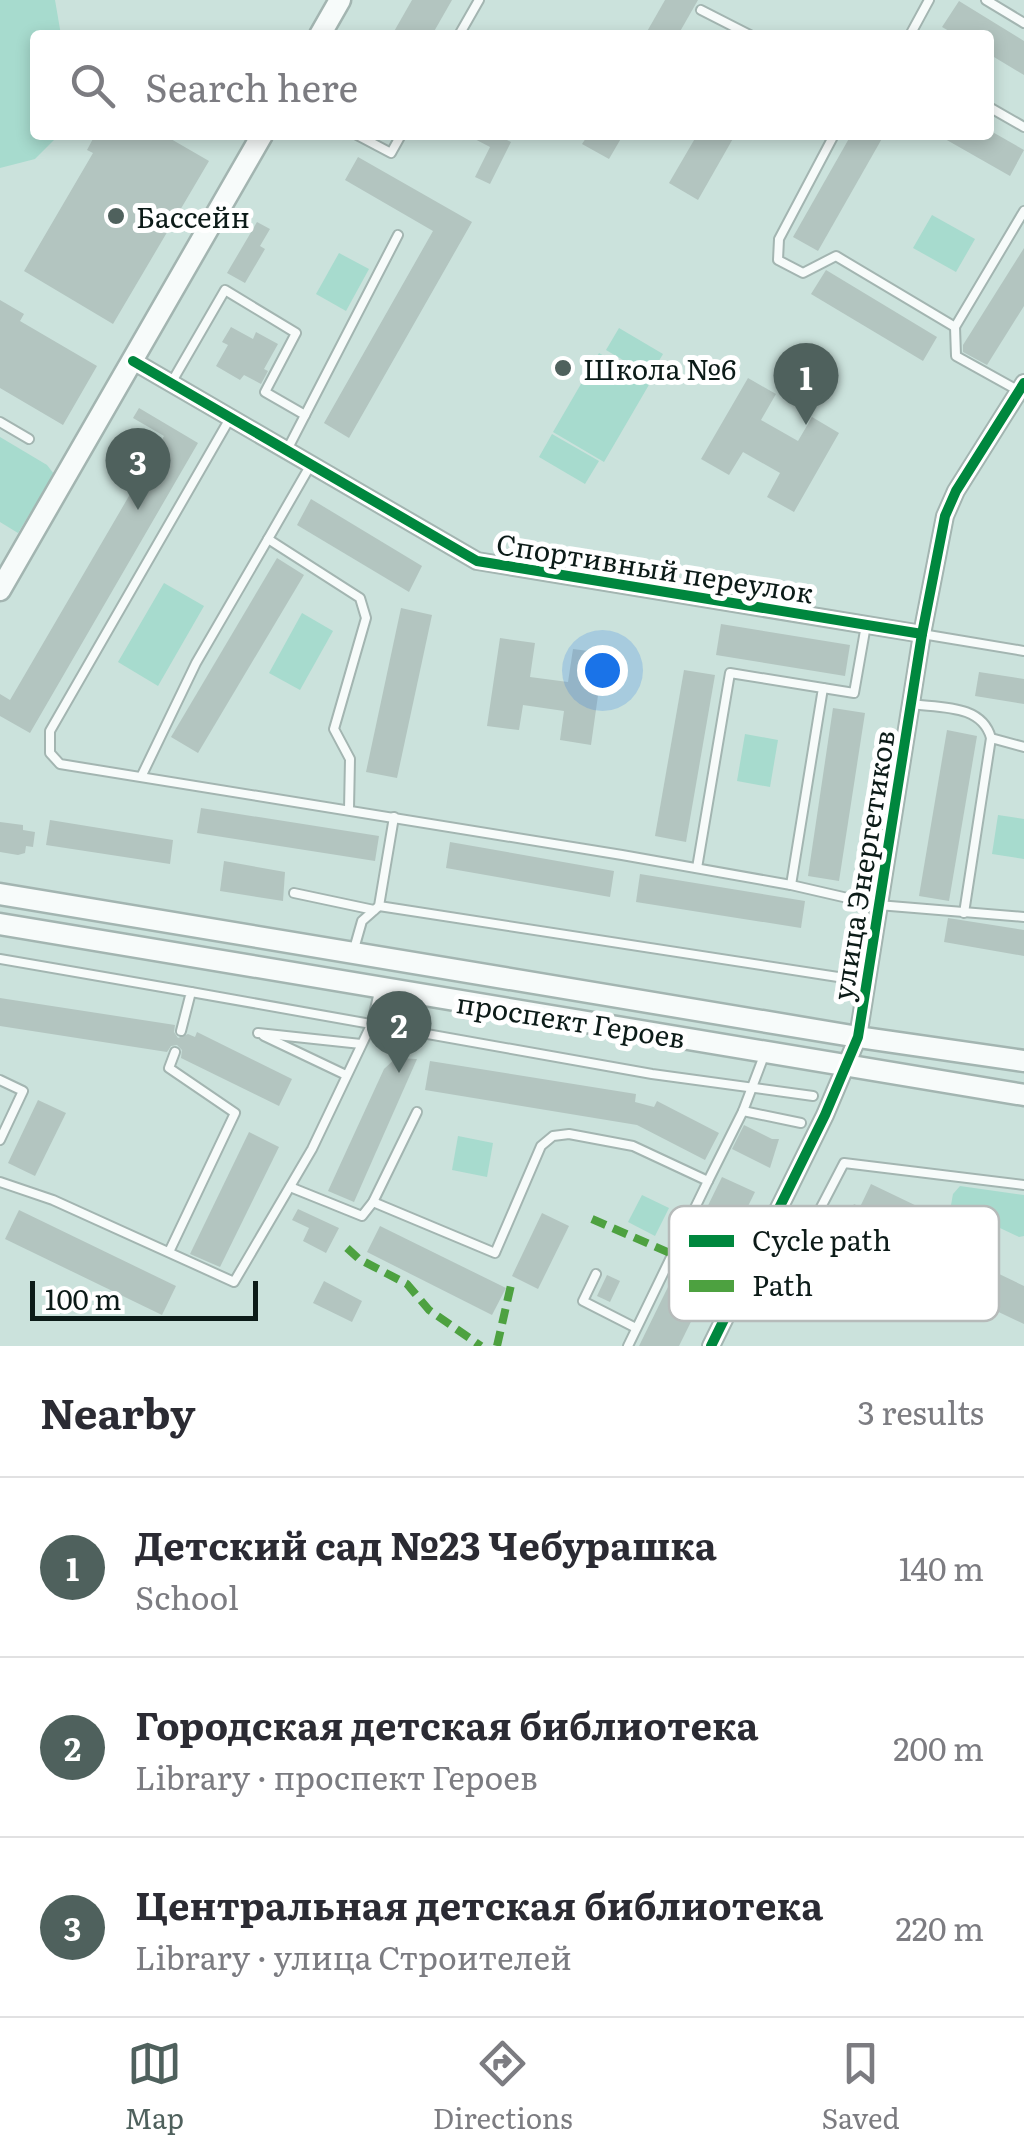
<!DOCTYPE html>
<meta charset="utf-8">
<style>
:root{--surface:#fff;--page:#f2f2f3;--text:#2b2b33;--muted:#7c7c81;--line:#e1e1e2;--accent:#4f615d}
body{margin:0;font-family:Literata,serif;background:var(--page);color:var(--text)}
.scale{position:absolute;left:30px;bottom:25px;width:228px;box-sizing:border-box;padding-left:10px;border:5px solid #0c1b18;border-top:0;font-size:28px;line-height:35px;white-space:nowrap;color:#0c1b18;-webkit-text-stroke:8px #fff;paint-order:stroke}
.you{position:absolute;left:602px;top:670px;width:35px;height:35px;margin:-25px;border:8px solid #fff;border-radius:50%;background:#1a73e8;box-shadow:0 0 0 15px #1a73e833}
.badge{display:grid;place-items:center;width:65px;height:65px;border-radius:50%;background:var(--accent);color:#fff;font-size:32px;font-weight:700}
.pin{position:absolute;translate:-50% -82px;filter:drop-shadow(0 2px 5px #0008)}
.pin::after{content:'';position:absolute;top:52px;width:35px;height:30px;background:inherit;clip-path:polygon(0 0,100% 0,50% 100%)}
.list{margin:0;padding:0;list-style:none}
h2{display:flex;justify-content:space-between;align-items:center;height:130px;margin:0;padding:0 40px;font-size:42px}
h2 small{font-size:32px;font-weight:400;color:var(--muted)}
.list li{display:grid;grid-template-columns:65px 1fr auto;gap:30px;align-items:center;box-sizing:border-box;height:180px;padding:0 40px;border-top:2px solid var(--line)}
.list b{display:block;font-size:38px;white-space:nowrap}
.list p{margin:0;font-size:32px;white-space:nowrap;color:var(--muted)}
.list em{font-size:32px;font-style:normal;color:var(--muted)}
.icon{flex:none;width:55px;height:55px;fill:none;stroke:currentColor;stroke-width:2;stroke-linecap:round;stroke-linejoin:round}
.map{position:relative;flex:none;width:1024px;height:1346px;overflow:hidden}
.search{position:absolute;background:var(--surface);box-shadow:0 5px 15px #0003;left:30px;right:30px;top:30px;height:110px;display:flex;align-items:center;gap:25px;box-sizing:border-box;padding:0 35px;border-radius:10px;color:var(--muted);font-size:38px}
.sheet{height:670px;background:var(--surface)}
nav{display:flex;justify-content:space-around;align-items:center;box-sizing:border-box;height:140px;border-top:2px solid var(--line);background:var(--surface);font-size:28px;color:var(--muted)}
nav a{display:grid;justify-items:center;gap:5px}
nav .on{color:var(--accent)}
.map>svg:first-child{display:block}
.green{fill:#a7dbce}
.building{fill:#b3c5c0}
.lines{fill:none;stroke-linecap:round;stroke-linejoin:round}
.lane-casing{stroke:#a3b5b1;stroke-width:12}
.street-casing{stroke:#a3b5b1;stroke-width:20}
.secondary-casing{stroke:#a3b5b1;stroke-width:25}
.lane{stroke:#f7fbfa;stroke-width:8}
.street{stroke:#f7fbfa;stroke-width:15}
.secondary{stroke:#f7fbfa;stroke-width:20}
.quiet{stroke:#4da140;stroke-width:8;stroke-dasharray:15 8;stroke-linecap:butt}
.cycleway-casing{stroke:#fff;stroke-width:16}
.cycleway{stroke:#00873e;stroke-width:10}
.poi-dot{fill:#4f615d;stroke:#fff;stroke-width:4}
.labels{text-anchor:middle;dominant-baseline:central;stroke-width:10;stroke-linejoin:round;paint-order:stroke}
.poi-label{font-size:28px;fill:#0c1b18;stroke:#fff;text-anchor:start}
.street-label{font-size:28px;fill:#0c1b18;stroke:#fff}
.key{fill:#fff;stroke:#b6bbba;stroke-width:2.5}
.key-label{font-size:28px;fill:#0c1b18}
</style>
<div class="map">
<svg width="1024" height="1346" viewBox="0 0 1024 1346">
<rect width="100%" height="100%" fill="#cbe2dc"/>
<g class="green">
<polygon points="0,0 55,0 61,35 35,35 35,135 59,135 35,159 0,168"/>
<polygon points="932,215 975,239 956,272 913,248"/>
<polygon points="339,253 369,269 346,311 316,294"/>
<polygon points="619,328 663,354 650,376 606,350"/>
<polygon points="599,353 650,383 604,462 553,432"/>
<polygon points="552,434 599,461 585,484 539,457"/>
<polygon points="0,437 47,465 54,474 18,533 0,522"/>
<polygon points="164,583 204,606 158,686 118,662"/>
<polygon points="302,613 333,631 300,690 269,673"/>
<polygon points="745,734 778,740 770,787 737,781"/>
<polygon points="998,815 1024,819 1024,859 992,854"/>
<polygon points="458,1136 493,1143 487,1177 452,1170"/>
<polygon points="960,1186 1024,1195 1024,1236 1019,1237 951,1205 953,1194"/>
<polygon points="642,1195 669,1208 655,1236 628,1222"/>
</g>
<g class="building">
<polygon points="412,0 452,0 432,35 392,35"/>
<polygon points="665,0 698,0 678,35 645,35"/>
<polygon points="959,1 1024,41 1024,75 989,54 989,35 956,35 942,27"/>
<polygon points="989,130 1024,150 1010,176 938,135 989,135"/>
<polygon points="95,135 164,135 209,161 113,324 24,271 93,153 87,150"/>
<polygon points="467,135 497,135 511,142 490,184 475,177 490,147"/>
<polygon points="588,135 623,135 609,159 582,144"/>
<polygon points="697,135 735,135 698,200 669,183"/>
<polygon points="851,135 884,135 818,251 793,237"/>
<polygon points="358,157 472,222 349,438 324,423 433,231 345,180"/>
<polygon points="257,222 270,229 260,246 265,249 245,283 227,273"/>
<polygon points="1024,248 1024,306 987,365 963,352 963,345"/>
<polygon points="826,270 937,337 923,361 811,294"/>
<polygon points="0,300 24,314 20,321 97,366 63,425 0,388"/>
<polygon points="231,327 253,339 256,332 278,344 264,369 268,371 261,384 244,375 240,380 216,366 228,345 222,342"/>
<polygon points="748,378 776,394 761,420 798,441 812,417 839,433 794,512 767,497 780,473 743,452 729,475 701,459"/>
<polygon points="139,408 198,443 30,733 0,716 0,694 10,700 164,436 133,418"/>
<polygon points="311,499 422,566 409,592 297,525"/>
<polygon points="277,558 304,575 198,753 171,737"/>
<polygon points="401,608 432,615 397,778 366,772"/>
<polygon points="721,624 850,645 845,676 716,655"/>
<polygon points="500,638 535,643 530,677 568,682 573,649 604,653 591,745 560,740 564,711 523,705 519,730 487,726"/>
<polygon points="684,670 715,675 686,842 655,836"/>
<polygon points="979,672 1024,679 1024,704 975,696"/>
<polygon points="833,708 865,713 839,881 808,876"/>
<polygon points="947,730 977,736 949,901 919,896"/>
<polygon points="201,808 379,836 375,861 197,833"/>
<polygon points="50,820 173,840 170,864 46,845"/>
<polygon points="0,822 23,825 23,830 35,832 33,847 26,846 25,853 18,855 0,852"/>
<polygon points="450,842 614,871 610,897 446,868"/>
<polygon points="224,861 285,872 283,901 220,891"/>
<polygon points="640,874 805,901 801,928 636,902"/>
<polygon points="948,918 1024,930 1024,956 944,942"/>
<polygon points="0,998 175,1025 174,1032 178,1038 188,1034 195,1037 197,1032 292,1079 279,1106 181,1058 182,1050 177,1045 171,1046 167,1052 0,1026"/>
<polygon points="396,1058 417,1059 354,1202 328,1191 384,1069"/>
<polygon points="430,1061 636,1094 635,1102 654,1107 657,1101 719,1133 705,1160 637,1125 425,1090"/>
<polygon points="38,1100 66,1113 35,1176 8,1163"/>
<polygon points="744,1125 772,1139 779,1139 770,1168 732,1149"/>
<polygon points="249,1132 279,1147 220,1267 190,1254"/>
<polygon points="722,1177 755,1192 679,1346 639,1346"/>
<polygon points="871,1184 921,1208 910,1231 1024,1286 1024,1324 839,1236 854,1204 860,1207"/>
<polygon points="298,1209 339,1228 326,1253 303,1241 309,1228 292,1220"/>
<polygon points="19,1210 176,1286 162,1315 5,1239"/>
<polygon points="542,1213 569,1226 538,1289 512,1276"/>
<polygon points="380,1226 506,1288 492,1315 367,1252"/>
<polygon points="607,1275 620,1281 610,1302 597,1296"/>
<polygon points="324,1281 362,1301 352,1322 313,1303"/>
</g>
<g class="lines">
<g class="lane-casing">
<g id="lane">
<polyline points="986,0 1024,23"/>
<polyline points="701,10 750,35"/>
<polyline points="459,35 479,0"/>
<polyline points="910,35 929,0"/>
<polyline points="989,107 1024,127"/>
<polyline points="357,135 391,153 401,135"/>
<polyline points="834,135 779,239 778,260 803,273 836,256 955,327 1024,211"/>
<polyline points="955,327 956,356 1019,391"/>
<polyline points="170,385 225,290 296,333 265,392 305,415"/>
<polyline points="229,420 50,731 50,753 60,764 622,855 791,885 878,905 1024,917"/>
<polyline points="0,422 29,439"/>
<polyline points="286,452 398,235"/>
<polyline points="310,466 268,539 360,598 366,618 334,729 350,759 349,809"/>
<polyline points="922,634 1024,651"/>
<polyline points="823,688 854,693 866,625"/>
<path d="M911,704c29,4 71,0 80,34l-27,175"/>
<polyline points="991,738 1024,747"/>
<polyline points="142,775 196,663 268,539"/>
<polyline points="697,868 730,673 823,688 791,885"/>
<polyline points="294,893 374,910"/>
<polyline points="379,906 838,977 865,985"/>
<polyline points="354,949 362,921 379,906 394,817"/>
<polyline points="0,959 191,992 181,1031"/>
<polyline points="191,992 652,1074 813,1096"/>
<polyline points="258,1033 361,1044"/>
<polyline points="264,1036 346,1075"/>
<polyline points="0,1080 23,1091 0,1140"/>
<polyline points="743,1111 801,1123"/>
<polyline points="708,1181 743,1111 765,1053"/>
<polyline points="0,1182 53,1200 234,1282 312,1149 372,1023 380,987"/>
<polyline points="290,1187 362,1216 373,1202 417,1112"/>
<polyline points="373,1202 495,1253 541,1146 553,1136 569,1134 633,1146 708,1181 628,1346"/>
<polyline points="169,1252 235,1113 169,1068 175,1052"/>
<polyline points="846,1258 805,1238 844,1163 1024,1185"/>
<polyline points="596,1274 583,1301 636,1328"/>
</g>
</g>
<g class="street-casing">
<g id="street">
<polyline points="133,361 477,561 922,634"/>
<polyline points="711,1346 825,1115 858,1037 922,634 945,516 956,491 1024,383"/>
</g>
</g>
<g class="secondary-casing">
<g id="secondary">
<polyline points="320,35 340,0"/>
<polyline points="0,590 262,135"/>
<polyline points="0,894 858,1037 1024,1061"/>
<polyline points="0,924 1024,1095"/>
</g>
</g>
<use href="#lane" class="lane"/>
<use href="#street" class="street"/>
<use href="#secondary" class="secondary"/>
<g class="quiet">
<polyline points="592,1219 672,1254"/>
<polyline points="347,1248 359,1259 407,1284 429,1310 481,1346"/>
<polyline points="497,1346 511,1285"/>
</g>
<g class="cycleway-casing">
<g id="cycleway">
<polyline points="133,361 477,561 922,634"/>
<polyline points="711,1346 825,1115 858,1037 922,634 945,516 956,491 1024,383"/>
</g>
</g>
<use href="#cycleway" class="cycleway"/>
</g>
<g class="poi-dot">
<circle cx="116" cy="216" r="10"/>
<circle cx="563" cy="368" r="10"/>
</g>
<g class="labels">
<g class="poi-label">
<text x="136" y="216">Бассейн</text>
<text x="583" y="368">Школа №6</text>
</g>
<g class="street-label">
<text transform="translate(655 567) rotate(9)">Спортивный переулок</text>
<text transform="translate(862 865) rotate(-81)">улица Энергетиков</text>
<text transform="translate(571 1019) rotate(9)">проспект Героев</text>
</g>
</g>
<rect x="669" y="1206" width="330" height="115" rx="15" class="key"/>
<rect x="689" y="1235" width="45" height="12" fill="#00873e"/>
<rect x="689" y="1280" width="45" height="12" fill="#4da140"/>
<g class="key-label">
<text x="752" y="1251">Cycle path</text>
<text x="752" y="1296">Path</text>
</g>
</svg>
<div class="scale">100 m</div>
<div class="you"></div>
<div class="pin badge" style="left:806px;top:425px">1</div>
<div class="pin badge" style="left:399px;top:1073px">2</div>
<div class="pin badge" style="left:138px;top:510px">3</div>
<div class="search"><svg class="icon" aria-label="search" viewBox="0 0 24 24"><circle cx="10" cy="10" r="6"/><path d="M15 15l6 6"/></svg>Search here</div>
</div>
<section class="sheet">
<h2>Nearby<small>3 results</small></h2>
<ul class="list">
<li><span class="badge">1</span><div><b>Детский сад №23 Чебурашка</b><p>School</p></div><em>140 m</em></li>
<li><span class="badge">2</span><div><b>Городская детская библиотека</b><p>Library · проспект Героев</p></div><em>200 m</em></li>
<li><span class="badge">3</span><div><b>Центральная детская библиотека</b><p>Library · улица Строителей</p></div><em>220 m</em></li>
</ul>
</section>
<nav>
<a class="on"><svg class="icon" aria-label="map" viewBox="0 0 24 24"><path d="M3 6l6-2 6 2 6-2v14l-6 2-6-2-6 2zM9 4v14M15 6v14"/></svg>Map</a>
<a><svg class="icon" aria-label="directions" viewBox="0 0 24 24"><path d="M12 3l9 9-9 9-9-9zM9 14v-3h6M13 9l2 2-2 2"/></svg>Directions</a>
<a><svg class="icon" aria-label="saved" viewBox="0 0 24 24"><path d="M7 4h10v16l-5-4-5 4z"/></svg>Saved</a>
</nav>
